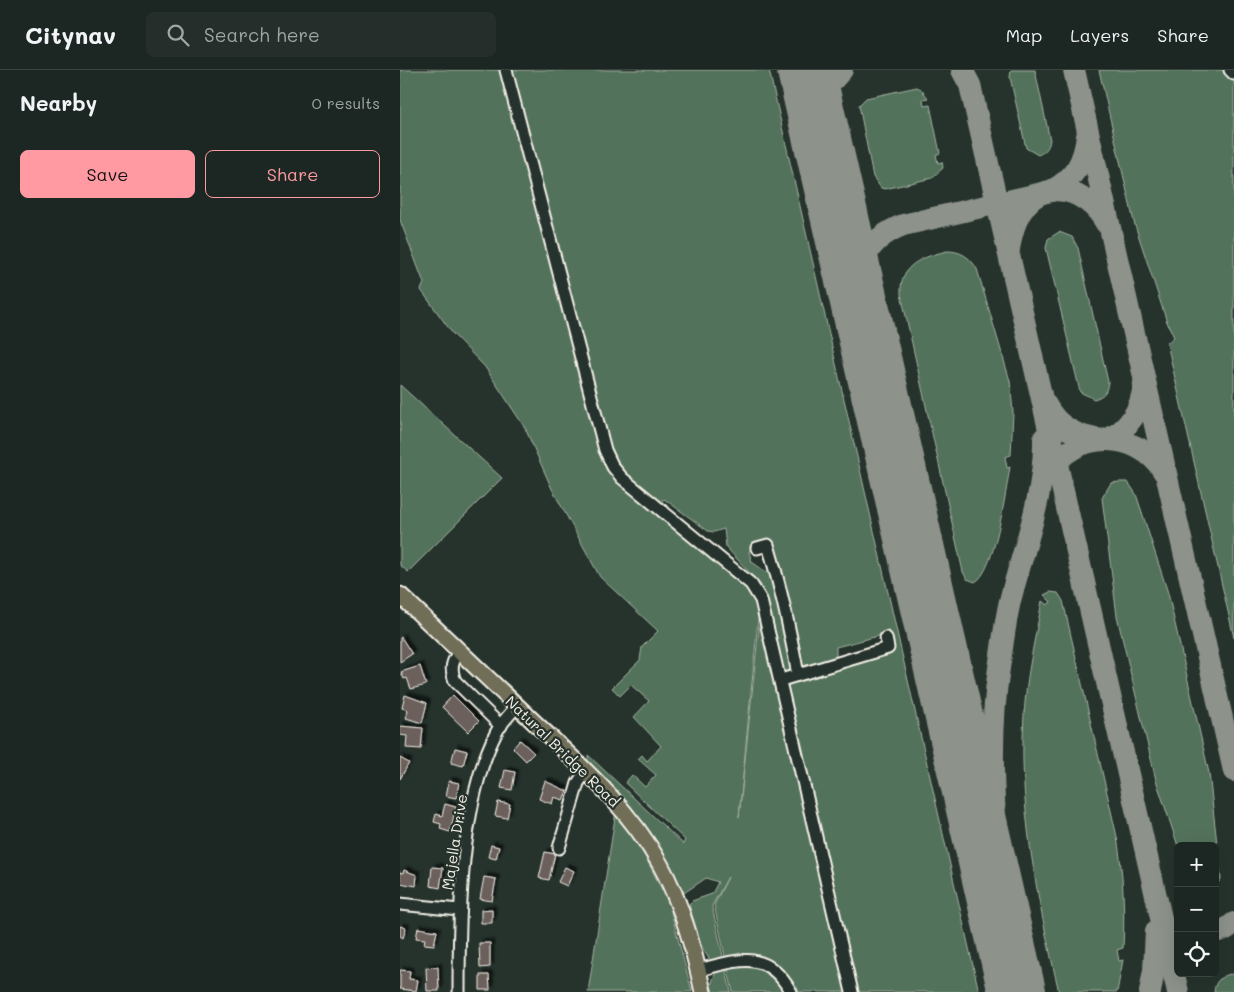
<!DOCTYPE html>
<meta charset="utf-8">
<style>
:root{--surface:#1c2622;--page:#252e2a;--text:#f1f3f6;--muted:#a0a5a5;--line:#3a4340;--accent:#ff9aa2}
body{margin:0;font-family:Mali,sans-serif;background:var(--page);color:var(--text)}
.controls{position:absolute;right:15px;bottom:15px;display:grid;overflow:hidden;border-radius:8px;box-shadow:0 5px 20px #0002}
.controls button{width:45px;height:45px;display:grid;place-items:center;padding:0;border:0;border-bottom:1px solid var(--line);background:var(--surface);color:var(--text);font:25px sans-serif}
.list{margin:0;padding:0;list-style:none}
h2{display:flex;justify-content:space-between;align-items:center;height:65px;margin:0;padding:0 20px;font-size:21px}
h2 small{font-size:16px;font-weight:400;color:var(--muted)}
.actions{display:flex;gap:10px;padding:15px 20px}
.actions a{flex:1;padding:11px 0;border:1px solid var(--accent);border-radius:8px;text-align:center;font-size:18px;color:var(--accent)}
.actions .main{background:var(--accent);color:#111}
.icon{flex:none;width:28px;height:28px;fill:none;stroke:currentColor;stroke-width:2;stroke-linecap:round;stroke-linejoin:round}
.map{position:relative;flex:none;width:834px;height:922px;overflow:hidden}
header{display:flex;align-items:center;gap:30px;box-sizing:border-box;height:70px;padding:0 25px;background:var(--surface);border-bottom:1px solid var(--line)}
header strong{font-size:24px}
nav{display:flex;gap:28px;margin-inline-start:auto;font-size:18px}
.search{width:350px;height:45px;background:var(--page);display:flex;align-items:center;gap:12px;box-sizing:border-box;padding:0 18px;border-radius:8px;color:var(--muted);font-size:19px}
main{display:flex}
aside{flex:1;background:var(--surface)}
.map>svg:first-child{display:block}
.green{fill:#52725b;stroke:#a3b2a2}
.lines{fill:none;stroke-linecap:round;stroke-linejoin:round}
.taxiway{stroke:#8d928a;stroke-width:22}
.runway{stroke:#8d928a;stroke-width:58}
.building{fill:#6c605b;stroke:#f4f1e8;filter:url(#shadow)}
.minor-casing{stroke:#f4f1e8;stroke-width:15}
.major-casing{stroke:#f4f1e8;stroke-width:19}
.minor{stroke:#26332d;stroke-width:11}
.major{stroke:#716e59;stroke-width:15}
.labels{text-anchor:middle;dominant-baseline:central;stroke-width:4.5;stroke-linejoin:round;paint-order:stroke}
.street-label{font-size:15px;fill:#f4f1e8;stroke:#26332d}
</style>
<header>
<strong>Citynav</strong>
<div class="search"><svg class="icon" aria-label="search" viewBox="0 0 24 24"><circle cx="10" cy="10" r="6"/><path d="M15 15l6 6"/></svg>Search here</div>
<nav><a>Map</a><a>Layers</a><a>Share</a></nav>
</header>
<main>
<aside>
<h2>Nearby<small>0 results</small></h2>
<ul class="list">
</ul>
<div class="actions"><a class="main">Save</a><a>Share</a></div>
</aside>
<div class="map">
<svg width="834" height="922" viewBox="0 0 834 922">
<defs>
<filter id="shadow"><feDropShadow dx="3.5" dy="-3.5" stdDeviation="1" flood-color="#0009"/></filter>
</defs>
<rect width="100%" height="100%" fill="#26332d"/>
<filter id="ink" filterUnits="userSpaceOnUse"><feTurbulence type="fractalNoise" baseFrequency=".02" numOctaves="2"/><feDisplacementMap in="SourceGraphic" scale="10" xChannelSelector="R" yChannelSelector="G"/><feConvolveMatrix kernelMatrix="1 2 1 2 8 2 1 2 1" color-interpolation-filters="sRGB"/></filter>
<g filter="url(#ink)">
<g class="green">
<path d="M0,0h100l104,390 145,129 10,20 -20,208 21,-200 88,375h-54l-13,-21 -55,-10 -12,-56 14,-28 -16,29 12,55 -9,3c-17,-13 -20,-40 -26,-60l3,-3 20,-7 6,-12 -12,-4 -22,15c-25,-54 -54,-87 -96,-130v-8l95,89 2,-4 -60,-57 7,-8 13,12 11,-12 -18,-16 4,-4 5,6 14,-15 -27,-29 15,-16 -18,-16 -11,11 -8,-8 28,-28 2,-13 16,-16 -58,-54 -48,-88 -27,-61 -40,-61 -32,-33 -32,-44 3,-7 -24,-63z"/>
<path d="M112,0h257l210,922h-122l-69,-306 2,-6 102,-28 -2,-19 -54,14v12l-35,11 -30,-129 -18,4 -4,7 3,10 21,15 19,94 -7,3 -24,-89 -35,-38 -2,-18 -10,3 -6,-1 -41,-30 -3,-2 -3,3c-23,-18 -39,-29 -52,-55z"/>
<path d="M611,0h24l1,5 14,65c-1,8 -5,12 -12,15l-12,-7 -16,-71z"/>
<polygon points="699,0 824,0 834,9 834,568 767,273 774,267 767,252 734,152"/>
<polygon points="517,17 521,19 528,28 523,29 524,36 530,35 540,83 536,85 538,93 542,92 543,98 532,108 485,119 481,118 473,107 459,35 466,28"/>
<path d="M659,162l13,5 6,11 30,134c-1,10 -4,14 -14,17l-14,-7 -34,-144 2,-9z"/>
<path d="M547,181c14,0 23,6 30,18l33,112 3,31 -2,43 -6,2 2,11 3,-1c-4,23 -15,105 -35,115l-8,-3 -4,-7 -62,-278c-2,-30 22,-37 46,-43z"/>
<polygon points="0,315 102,408 8,502 0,495"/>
<polygon points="719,412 728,412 736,424 768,523 809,703 821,809 815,817 815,776 778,776 756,710 717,546 702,428 711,413"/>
<path d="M650,522l8,1 5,8 54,236c6,37 8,73 6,111l-6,2 2,11 4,-1 -6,32h-58c-22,-94 -43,-193 -34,-290 3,-34 11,-68 17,-101l5,4 4,-3 -7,-7z"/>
<polygon points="216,741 245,786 269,834 292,922 188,922"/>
<polygon points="363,895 387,922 333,922 327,897"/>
<polygon points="325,897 331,922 313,922 311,915 316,901"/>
<path d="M830,904l4,1v17h-20c1,-11 6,-15 16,-18z"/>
</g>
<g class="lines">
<g class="taxiway">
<polyline points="562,0 570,15 778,922"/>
<polyline points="674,0 834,701"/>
<polyline points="418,53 425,19 442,0"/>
<path d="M609,179c2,-14 5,-26 12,-37 24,-38 67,-21 85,11"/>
<path d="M459,230c0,-39 7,-60 44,-75l148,-34c24,-13 33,-29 36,-55"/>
<path d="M646,335c12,23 33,33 59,35 24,-9 37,-32 39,-57"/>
<path d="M650,402c24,-43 89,-42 114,0"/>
<path d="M603,858c-6,-86 -17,-175 -4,-260 4,-24 6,-48 12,-71 14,-53 34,-103 33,-159"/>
<polyline points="815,862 826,859 834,853"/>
<polyline points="750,922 754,900 756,861"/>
</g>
<polyline class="runway" points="406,0 617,922"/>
</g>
<g class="building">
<polygon points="1,567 12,584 0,592 0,568"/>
<polygon points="20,596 26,615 11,619 7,608 4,609 1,602"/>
<polygon points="5,625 27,633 22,653 6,648 8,640 2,638"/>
<polygon points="53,625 79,651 68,662 42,637"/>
<polygon points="0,656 23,658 21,679 6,678 7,666 0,665"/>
<polygon points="120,670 134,683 126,691 113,678"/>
<polygon points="55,678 67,681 63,696 51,693"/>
<polygon points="0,688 9,693 0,709"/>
<polygon points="105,700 115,702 112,720 101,718"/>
<polygon points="49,711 59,713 56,728 46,726"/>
<polygon points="145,711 167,721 163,730 154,727 152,734 139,729"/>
<polygon points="98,732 110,734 107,748 95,746"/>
<polygon points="45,734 56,737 50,762 40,759 41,754 34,752 36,744 42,746"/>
<polygon points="91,775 99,777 96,789 88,787"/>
<polygon points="145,782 155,784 149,810 139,808"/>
<polygon points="32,797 43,798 40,818 30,816"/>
<polygon points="165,797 174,801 167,816 158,812"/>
<polygon points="4,800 17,805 16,816 0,813 0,802 3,803"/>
<polygon points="84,807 96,809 92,831 80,829"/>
<polygon points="92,839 92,853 81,853 81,840"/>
<polygon points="0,856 6,858 3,868 0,866"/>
<polygon points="18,858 37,861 34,875 24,874 25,869 16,868"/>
<polygon points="79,873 90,873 90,897 80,898"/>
<polygon points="38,897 39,921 27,921 26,898"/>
<polygon points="0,900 10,901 9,909 18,910 16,921 0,919"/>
<polygon points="80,905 89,905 90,920 80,920"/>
</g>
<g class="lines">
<g class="minor-casing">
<g id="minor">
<polyline points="106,0 205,380 213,397 222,408 351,514 361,530 452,922"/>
<polyline points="830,0 834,4"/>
<path d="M357,478l11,-3c13,43 22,85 30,130l-17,5"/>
<path d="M59,582c-7,10 -9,16 -4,29l46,45"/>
<polyline points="398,605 488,578 486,568"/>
<polyline points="159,778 178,713 186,701"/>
<polyline points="0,834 59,840"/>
<path d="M298,900c42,-10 68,-22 93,22"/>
<path d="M59,922c0,-77 1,-189 37,-259 5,-10 13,-18 21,-27"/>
</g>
</g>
<g class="major-casing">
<path id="major" d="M0,525c45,43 90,85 135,128 46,43 94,85 125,141 22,40 33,83 43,128"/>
</g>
<use href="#minor" class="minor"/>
<use href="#major" class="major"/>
</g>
</g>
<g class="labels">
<g class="street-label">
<text transform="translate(163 681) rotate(44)">Natural Bridge Road</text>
<text transform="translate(54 772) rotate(-81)">Majella Drive</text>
</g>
</g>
</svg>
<div class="controls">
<button>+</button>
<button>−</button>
<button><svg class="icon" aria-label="locate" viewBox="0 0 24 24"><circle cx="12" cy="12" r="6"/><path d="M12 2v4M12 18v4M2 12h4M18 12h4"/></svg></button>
</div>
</div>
</main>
